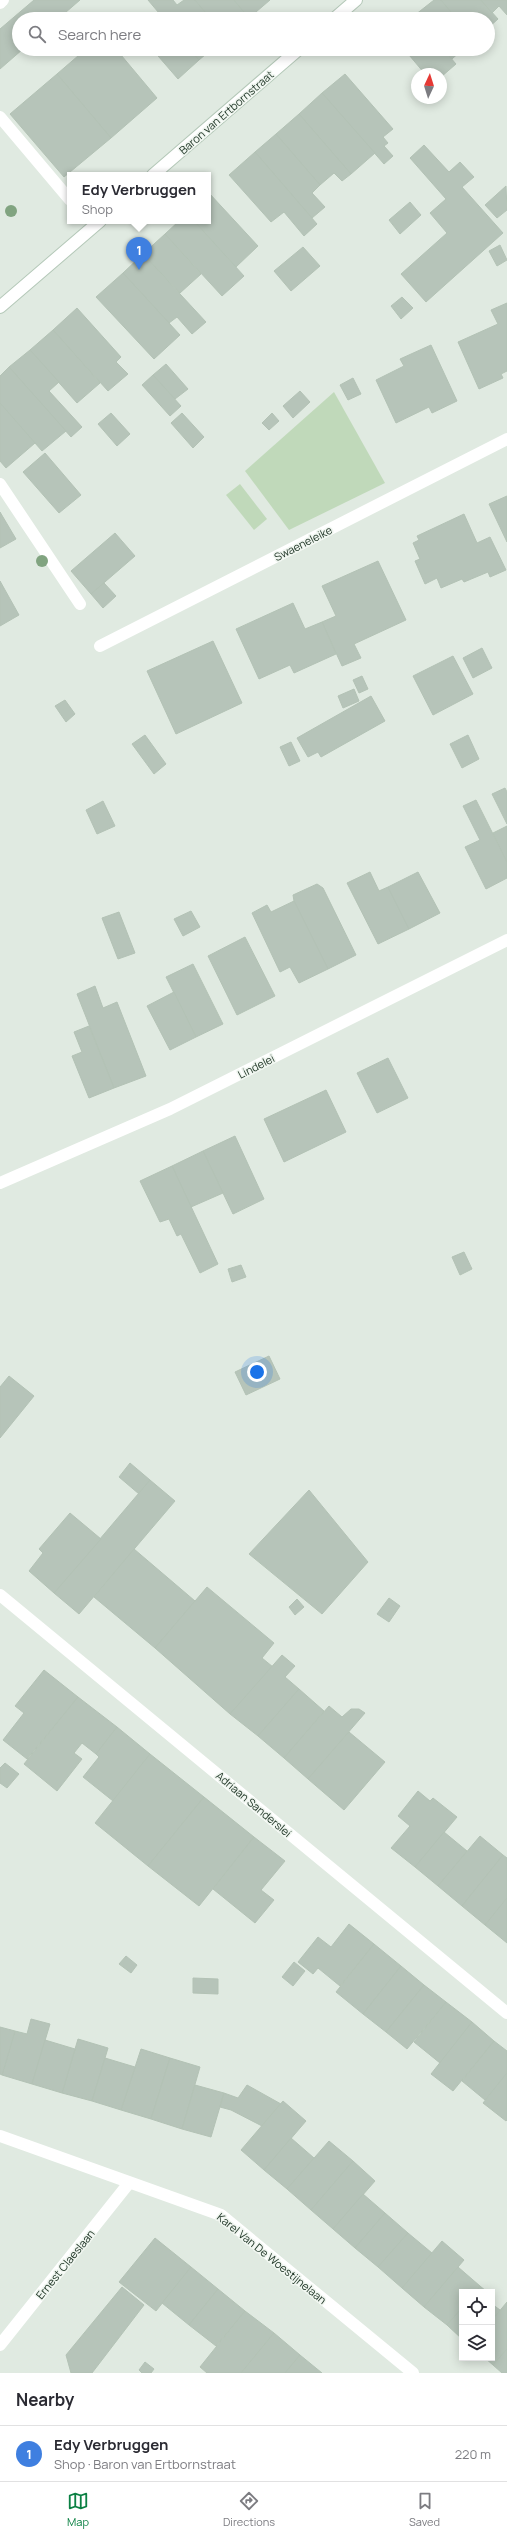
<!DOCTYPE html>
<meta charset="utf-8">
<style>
:root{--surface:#fff;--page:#f2f2f3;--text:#2b2b33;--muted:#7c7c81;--line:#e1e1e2;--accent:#0b8043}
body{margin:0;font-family:Manrope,sans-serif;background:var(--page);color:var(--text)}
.controls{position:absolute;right:12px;bottom:12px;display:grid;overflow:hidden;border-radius:0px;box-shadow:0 2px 10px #0003}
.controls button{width:36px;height:36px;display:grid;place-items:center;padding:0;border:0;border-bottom:1px solid var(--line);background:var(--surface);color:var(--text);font:20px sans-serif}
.compass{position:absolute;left:411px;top:68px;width:36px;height:36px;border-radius:50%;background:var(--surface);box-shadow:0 2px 10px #0003;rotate:4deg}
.you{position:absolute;left:257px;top:1372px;width:14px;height:14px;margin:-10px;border:3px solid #fff;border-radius:50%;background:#1a73e8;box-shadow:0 0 0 6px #1a73e833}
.badge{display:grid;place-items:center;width:26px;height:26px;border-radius:50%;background:var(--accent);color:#fff;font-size:13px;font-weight:700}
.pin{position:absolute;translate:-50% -33px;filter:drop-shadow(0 1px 2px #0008)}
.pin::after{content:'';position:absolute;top:21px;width:14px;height:12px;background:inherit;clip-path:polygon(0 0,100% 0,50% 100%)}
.popup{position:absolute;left:67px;top:172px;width:144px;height:52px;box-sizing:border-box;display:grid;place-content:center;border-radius:0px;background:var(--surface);filter:drop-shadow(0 1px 3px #0005);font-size:13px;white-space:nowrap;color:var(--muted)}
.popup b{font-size:15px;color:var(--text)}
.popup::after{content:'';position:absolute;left:50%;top:100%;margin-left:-8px;border:8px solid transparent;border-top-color:var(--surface)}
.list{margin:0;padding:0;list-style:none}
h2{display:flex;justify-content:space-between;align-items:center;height:52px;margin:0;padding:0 16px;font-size:17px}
h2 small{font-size:13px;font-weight:400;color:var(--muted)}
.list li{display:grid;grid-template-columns:26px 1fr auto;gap:12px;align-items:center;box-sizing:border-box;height:56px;padding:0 16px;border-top:1px solid var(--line)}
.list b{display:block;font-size:15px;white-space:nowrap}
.list p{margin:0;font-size:13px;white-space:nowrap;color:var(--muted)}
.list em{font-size:13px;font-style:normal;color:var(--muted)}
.icon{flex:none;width:22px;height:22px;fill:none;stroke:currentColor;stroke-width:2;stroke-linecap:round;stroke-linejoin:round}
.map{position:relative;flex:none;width:507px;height:2373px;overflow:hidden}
.search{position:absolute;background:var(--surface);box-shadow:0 2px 10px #0003;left:12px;right:12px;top:12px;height:44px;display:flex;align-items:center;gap:10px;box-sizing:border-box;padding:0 14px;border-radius:22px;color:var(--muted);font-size:15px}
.sheet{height:108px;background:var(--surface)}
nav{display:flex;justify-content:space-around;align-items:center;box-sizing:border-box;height:56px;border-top:1px solid var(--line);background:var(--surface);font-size:11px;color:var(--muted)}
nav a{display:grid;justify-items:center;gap:2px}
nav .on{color:var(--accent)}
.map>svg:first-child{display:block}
.green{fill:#c0d9ba}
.building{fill:#b6c4b9;stroke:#b3c2b5}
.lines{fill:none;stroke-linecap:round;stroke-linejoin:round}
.secondary-casing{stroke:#b4c8b8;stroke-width:14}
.lane{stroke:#fff;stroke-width:12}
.street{stroke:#fff;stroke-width:12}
.secondary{stroke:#fff;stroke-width:12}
.tree{fill:#81a480}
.labels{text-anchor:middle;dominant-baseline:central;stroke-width:3;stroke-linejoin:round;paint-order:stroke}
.street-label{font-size:11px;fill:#223829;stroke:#f0f6f0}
</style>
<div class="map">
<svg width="507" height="2373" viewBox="0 0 507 2373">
<rect width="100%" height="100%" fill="#e0eae1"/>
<g class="green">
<polygon points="334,392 385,483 289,530 245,471"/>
<polygon points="240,484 267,519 254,530 226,495"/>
</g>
<g class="building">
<polygon points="34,0 80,0 58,19 19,19 19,49 23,49 0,69 0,29"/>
<polygon points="148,0 173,0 177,5 184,0 195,0 211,19 164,19"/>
<polygon points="195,0 234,0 249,18 211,19"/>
<polygon points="234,0 270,0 249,18"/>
<polygon points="434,0 441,0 457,19 418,19 415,15"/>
<polygon points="441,0 481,0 498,19 488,28 488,19 457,19"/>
<polygon points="481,0 507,0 507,15 499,6 492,13"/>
<polygon points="86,49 116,49 157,98 111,138 57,74"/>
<polygon points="152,49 190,49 199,60 178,79"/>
<polygon points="190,49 212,49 199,60"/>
<polygon points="404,49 443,49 456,64 441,77 441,74 425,74"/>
<polygon points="443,49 463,49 452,59"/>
<polygon points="57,74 111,138 64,177 10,114"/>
<polygon points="345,74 393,129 383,137 388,143 384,146 393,156 384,164 322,93"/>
<polygon points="322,93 375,153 351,174 299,114"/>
<polygon points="299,114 351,174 342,181 334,173 320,185 276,134"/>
<polygon points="276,134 320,185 312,193 325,207 312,218 255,152"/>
<polygon points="424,145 449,172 460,162 474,177 462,187 503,233 426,302 401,274 447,233 430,213 446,199 410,158"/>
<polygon points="255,152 317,224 304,236 284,212 271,222 229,175"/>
<polygon points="506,186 507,210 497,218 485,205"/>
<polygon points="209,193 258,246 236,267 194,221 208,221"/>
<polygon points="410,202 421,215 400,234 389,220"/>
<polygon points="179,221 194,221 244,276 222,296 165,234"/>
<polygon points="165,234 201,274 180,293 143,254"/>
<polygon points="500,245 507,260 497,266 489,251"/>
<polygon points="303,247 320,266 291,291 274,271"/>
<polygon points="143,254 206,322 192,334 177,317 169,323 123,273"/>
<polygon points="123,273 180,335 154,359 96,297"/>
<polygon points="402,297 413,308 401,319 391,306"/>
<polygon points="507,303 507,371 501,374 503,378 479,389 458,342 498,324 491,310"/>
<polygon points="77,308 121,357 116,362 128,374 108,391 53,330"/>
<polygon points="53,330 100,383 77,403 30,350"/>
<polygon points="431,345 457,401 432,413 429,407 396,423 376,380 404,366 400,359"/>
<polygon points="30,350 59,382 49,391 82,427 71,437 9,367"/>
<polygon points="166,364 188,389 175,399 153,375"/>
<polygon points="9,367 66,431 42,451 0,403 0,376"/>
<polygon points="153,375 181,406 170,416 142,385"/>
<polygon points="353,378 361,394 348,400 340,385"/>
<polygon points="300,391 310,402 293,418 283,406"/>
<polygon points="0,403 35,443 6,468 0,461"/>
<polygon points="111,413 130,434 117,446 98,424"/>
<polygon points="182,413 204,437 193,448 171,423"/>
<polygon points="272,413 279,421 269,430 262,423"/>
<polygon points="45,453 81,495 59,513 23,472"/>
<polygon points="507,496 507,542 489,504"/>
<polygon points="0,512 16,539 0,548"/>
<polygon points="464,514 477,543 490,537 506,570 490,577 488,572 464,582 462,579 441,588 437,578 425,584 415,561 420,559 413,543 419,540 417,536"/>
<polygon points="115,533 135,556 91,594 71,571"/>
<polygon points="378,561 406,620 354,644 361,658 342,666 322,622 336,616 322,586"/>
<polygon points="0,581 19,615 0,626"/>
<polygon points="104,583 116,596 103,608 91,594"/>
<polygon points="293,603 305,629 322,622 336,654 294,673 290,665 259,679 236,629"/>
<polygon points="213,641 242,703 176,734 147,671"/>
<polygon points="482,648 492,668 473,678 463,658"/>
<polygon points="453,656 473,694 433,715 413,676"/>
<polygon points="362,676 368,689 359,693 353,680"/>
<polygon points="354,689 359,701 343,708 338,696"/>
<polygon points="371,696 385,721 321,757 318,752 308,757 297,738"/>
<polygon points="65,700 75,714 66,722 55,706"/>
<polygon points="145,735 166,764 154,774 132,744"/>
<polygon points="468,735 479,759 462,768 450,744"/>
<polygon points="291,742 300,761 289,766 280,747"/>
<polygon points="505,788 507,792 507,824 492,794"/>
<polygon points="476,800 507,862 507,878 486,889 465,847 480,840 463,806"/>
<polygon points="103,801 115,826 97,834 86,810"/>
<polygon points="507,826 507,862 493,833"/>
<polygon points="370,872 379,891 388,887 409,929 378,944 347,883"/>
<polygon points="418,872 440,913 409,929 388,887"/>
<polygon points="317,884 323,888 356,955 328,969 294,901 293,895"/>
<polygon points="294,901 328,969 299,983 290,967 280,972 252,913 267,905 271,912"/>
<polygon points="191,911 200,927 183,936 174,919"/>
<polygon points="119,912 135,953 118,959 102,918"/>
<polygon points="245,937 275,996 237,1015 208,956"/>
<polygon points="193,964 223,1024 196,1037 166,977"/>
<polygon points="95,986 103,1008 117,1002 146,1076 114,1088 77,994"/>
<polygon points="174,992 196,1037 170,1050 147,1006"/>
<polygon points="89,1026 114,1088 89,1098 72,1056 82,1052 74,1032"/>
<polygon points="388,1058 408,1098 377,1113 357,1073"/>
<polygon points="326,1090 346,1132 284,1162 264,1119"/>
<polygon points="235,1136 264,1199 233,1214 203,1151"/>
<polygon points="203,1151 223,1193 191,1207 172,1166"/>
<polygon points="172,1166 218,1264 200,1273 181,1234 177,1236 169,1219 160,1222 140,1181"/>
<polygon points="464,1252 472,1269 460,1275 452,1257"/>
<polygon points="241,1265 246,1277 232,1282 228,1269"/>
<polygon points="269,1356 280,1379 246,1395 235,1372"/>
<polygon points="9,1376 34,1396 0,1438 0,1387"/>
<polygon points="130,1463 150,1480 139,1494 119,1477"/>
<polygon points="150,1480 175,1501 79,1614 54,1593"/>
<polygon points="309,1490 368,1562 322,1614 249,1554"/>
<polygon points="70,1513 101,1539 54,1593 29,1571 43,1553 39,1549"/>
<polygon points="134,1549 195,1601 155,1648 94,1597"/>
<polygon points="207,1587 274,1643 262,1658 273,1667 230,1714 155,1648"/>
<polygon points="389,1598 400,1606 389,1622 377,1614"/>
<polygon points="297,1599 304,1607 295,1615 289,1607"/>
<polygon points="282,1655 295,1666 285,1677 299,1689 258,1736 230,1714"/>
<polygon points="44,1670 78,1697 27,1759 3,1740 24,1713 15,1706"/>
<polygon points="299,1689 324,1711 284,1758 258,1736"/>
<polygon points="78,1697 117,1727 96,1754 82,1743 74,1753 82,1759 57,1791 24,1764"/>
<polygon points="329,1706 342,1717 351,1709 359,1709 365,1713 308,1779 284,1758"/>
<polygon points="117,1727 150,1754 113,1801 83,1777 99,1757 96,1754"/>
<polygon points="349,1732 385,1762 344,1810 308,1779"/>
<polygon points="150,1754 204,1797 148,1866 95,1823"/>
<polygon points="5,1763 19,1774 7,1788 0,1783 0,1768"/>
<polygon points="418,1791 430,1801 433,1798 457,1817 415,1867 391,1848 410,1826 398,1816"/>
<polygon points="204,1797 254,1837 199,1906 148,1866"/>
<polygon points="444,1832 467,1851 438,1886 415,1867"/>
<polygon points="480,1836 503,1855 462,1906 438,1886"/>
<polygon points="254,1837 285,1861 261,1890 274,1900 255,1923 213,1889"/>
<polygon points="503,1855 507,1858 507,1898 485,1925 462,1906"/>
<polygon points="507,1898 507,1943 485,1925"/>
<polygon points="349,1924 374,1944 340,1986 318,1968 313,1974 298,1962 318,1937 331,1947"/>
<polygon points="374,1944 401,1966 363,2014 336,1992"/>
<polygon points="126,1956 137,1965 131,1973 119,1964"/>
<polygon points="294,1962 305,1971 293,1986 282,1977"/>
<polygon points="401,1966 424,1985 386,2032 363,2014"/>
<polygon points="193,1978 218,1979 218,1994 193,1993"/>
<polygon points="424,1985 446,2002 407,2049 386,2032"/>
<polygon points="446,2002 472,2022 440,2063 414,2042"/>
<polygon points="31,2019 50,2024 32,2084 2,2075 15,2031 27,2034"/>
<polygon points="472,2022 494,2041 453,2091 431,2074"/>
<polygon points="0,2027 15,2031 2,2075 0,2074"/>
<polygon points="78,2039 108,2048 92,2101 62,2093"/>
<polygon points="45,2040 75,2049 62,2093 32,2084"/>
<polygon points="494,2041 507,2051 507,2073 485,2100 462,2081"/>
<polygon points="141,2049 170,2058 151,2119 121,2110"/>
<polygon points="105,2058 135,2067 121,2110 92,2101"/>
<polygon points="170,2058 200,2067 182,2129 151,2119"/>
<polygon points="507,2073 507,2120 506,2121 483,2103"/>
<polygon points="195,2085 224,2093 211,2137 182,2129"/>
<polygon points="247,2085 281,2104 262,2126 231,2110 220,2107 224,2093 238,2098"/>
<polygon points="283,2101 306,2121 264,2170 241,2150"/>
<polygon points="291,2138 314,2158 287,2189 264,2170"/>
<polygon points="329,2141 353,2161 311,2210 287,2189"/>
<polygon points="353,2161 375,2181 333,2229 311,2210"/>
<polygon points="363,2194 385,2213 355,2248 333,2229"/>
<polygon points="385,2213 408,2233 378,2267 355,2248"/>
<polygon points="408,2233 432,2253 402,2288 378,2267"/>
<polygon points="155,2238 191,2267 156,2311 119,2282"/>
<polygon points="442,2241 464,2260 424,2307 402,2288"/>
<polygon points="191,2267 218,2289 189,2325 162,2303"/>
<polygon points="458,2267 480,2286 476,2292 462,2292 462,2308 447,2325 424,2307"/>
<polygon points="480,2286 486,2291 486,2292 476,2292"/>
<polygon points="122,2287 144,2305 92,2373 71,2373 66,2355"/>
<polygon points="218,2289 245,2311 216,2346 189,2325"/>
<polygon points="507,2302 507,2349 493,2365 485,2358 492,2358 492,2320"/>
<polygon points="492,2304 500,2310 492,2320"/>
<polygon points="462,2308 462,2339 447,2325"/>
<polygon points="245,2311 274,2333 241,2373 207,2373 200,2367"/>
<polygon points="274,2333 300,2355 285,2373 241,2373"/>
<polygon points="507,2349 507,2373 502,2373 493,2365"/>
<polygon points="300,2355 322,2373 285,2373"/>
<polygon points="145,2362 154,2369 151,2373 142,2373 139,2370"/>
</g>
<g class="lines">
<g class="secondary-casing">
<g id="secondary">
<polyline points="334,19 356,0"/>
<polyline points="153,175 299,49"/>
<polyline points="0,307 100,221"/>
</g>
</g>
<g class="lane">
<polyline points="0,3 3,0"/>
<polyline points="0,117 70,200"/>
<polyline points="0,484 80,604"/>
</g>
<g class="street">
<polyline points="100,646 507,439"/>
<polyline points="0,1183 170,1109 507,940"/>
<polyline points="0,1595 507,2013"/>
<polyline points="0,2136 221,2215 413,2373"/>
<polyline points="0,2345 129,2183"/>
</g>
<use href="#secondary" class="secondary"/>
</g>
<g class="tree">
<circle cx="11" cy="211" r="6"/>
<circle cx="42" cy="561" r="6"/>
</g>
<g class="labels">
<g class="street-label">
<text transform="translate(226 112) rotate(-41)">Baron van Ertbornstraat</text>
<text transform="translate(303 543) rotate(-27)">Swaeneleike</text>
<text transform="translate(256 1066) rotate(-27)">Lindelei</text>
<text transform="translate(254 1804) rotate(40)">Adriaan Sanderslei</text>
<text transform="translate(272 2258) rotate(39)">Karel Van De Woestijnelaan</text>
<text transform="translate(65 2264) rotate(-51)">Ernest Claeslaan</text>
</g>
</g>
</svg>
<div class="controls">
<button><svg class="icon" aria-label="locate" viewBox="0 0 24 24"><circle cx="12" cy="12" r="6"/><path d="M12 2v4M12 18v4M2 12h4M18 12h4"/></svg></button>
<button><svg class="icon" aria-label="layers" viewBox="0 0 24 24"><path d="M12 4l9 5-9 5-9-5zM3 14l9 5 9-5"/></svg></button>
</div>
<svg class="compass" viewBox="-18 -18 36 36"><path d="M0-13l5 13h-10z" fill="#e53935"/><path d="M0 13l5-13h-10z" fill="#7c7c81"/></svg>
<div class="you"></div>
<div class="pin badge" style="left:139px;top:270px;background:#3f7fe0">1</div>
<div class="popup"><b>Edy Verbruggen</b>Shop</div>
<div class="search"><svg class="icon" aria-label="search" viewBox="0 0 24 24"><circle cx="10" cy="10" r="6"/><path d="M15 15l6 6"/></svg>Search here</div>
</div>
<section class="sheet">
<h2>Nearby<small></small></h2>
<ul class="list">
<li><span class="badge" style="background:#3f7fe0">1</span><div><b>Edy Verbruggen</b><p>Shop · Baron van Ertbornstraat</p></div><em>220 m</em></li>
</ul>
</section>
<nav>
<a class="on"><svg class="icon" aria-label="map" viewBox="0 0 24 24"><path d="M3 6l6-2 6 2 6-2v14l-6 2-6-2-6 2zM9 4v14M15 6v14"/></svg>Map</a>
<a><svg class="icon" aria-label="directions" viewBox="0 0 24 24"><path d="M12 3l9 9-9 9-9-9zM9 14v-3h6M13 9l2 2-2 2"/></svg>Directions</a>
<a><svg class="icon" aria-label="saved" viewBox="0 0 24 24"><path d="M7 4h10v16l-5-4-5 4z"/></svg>Saved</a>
</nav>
